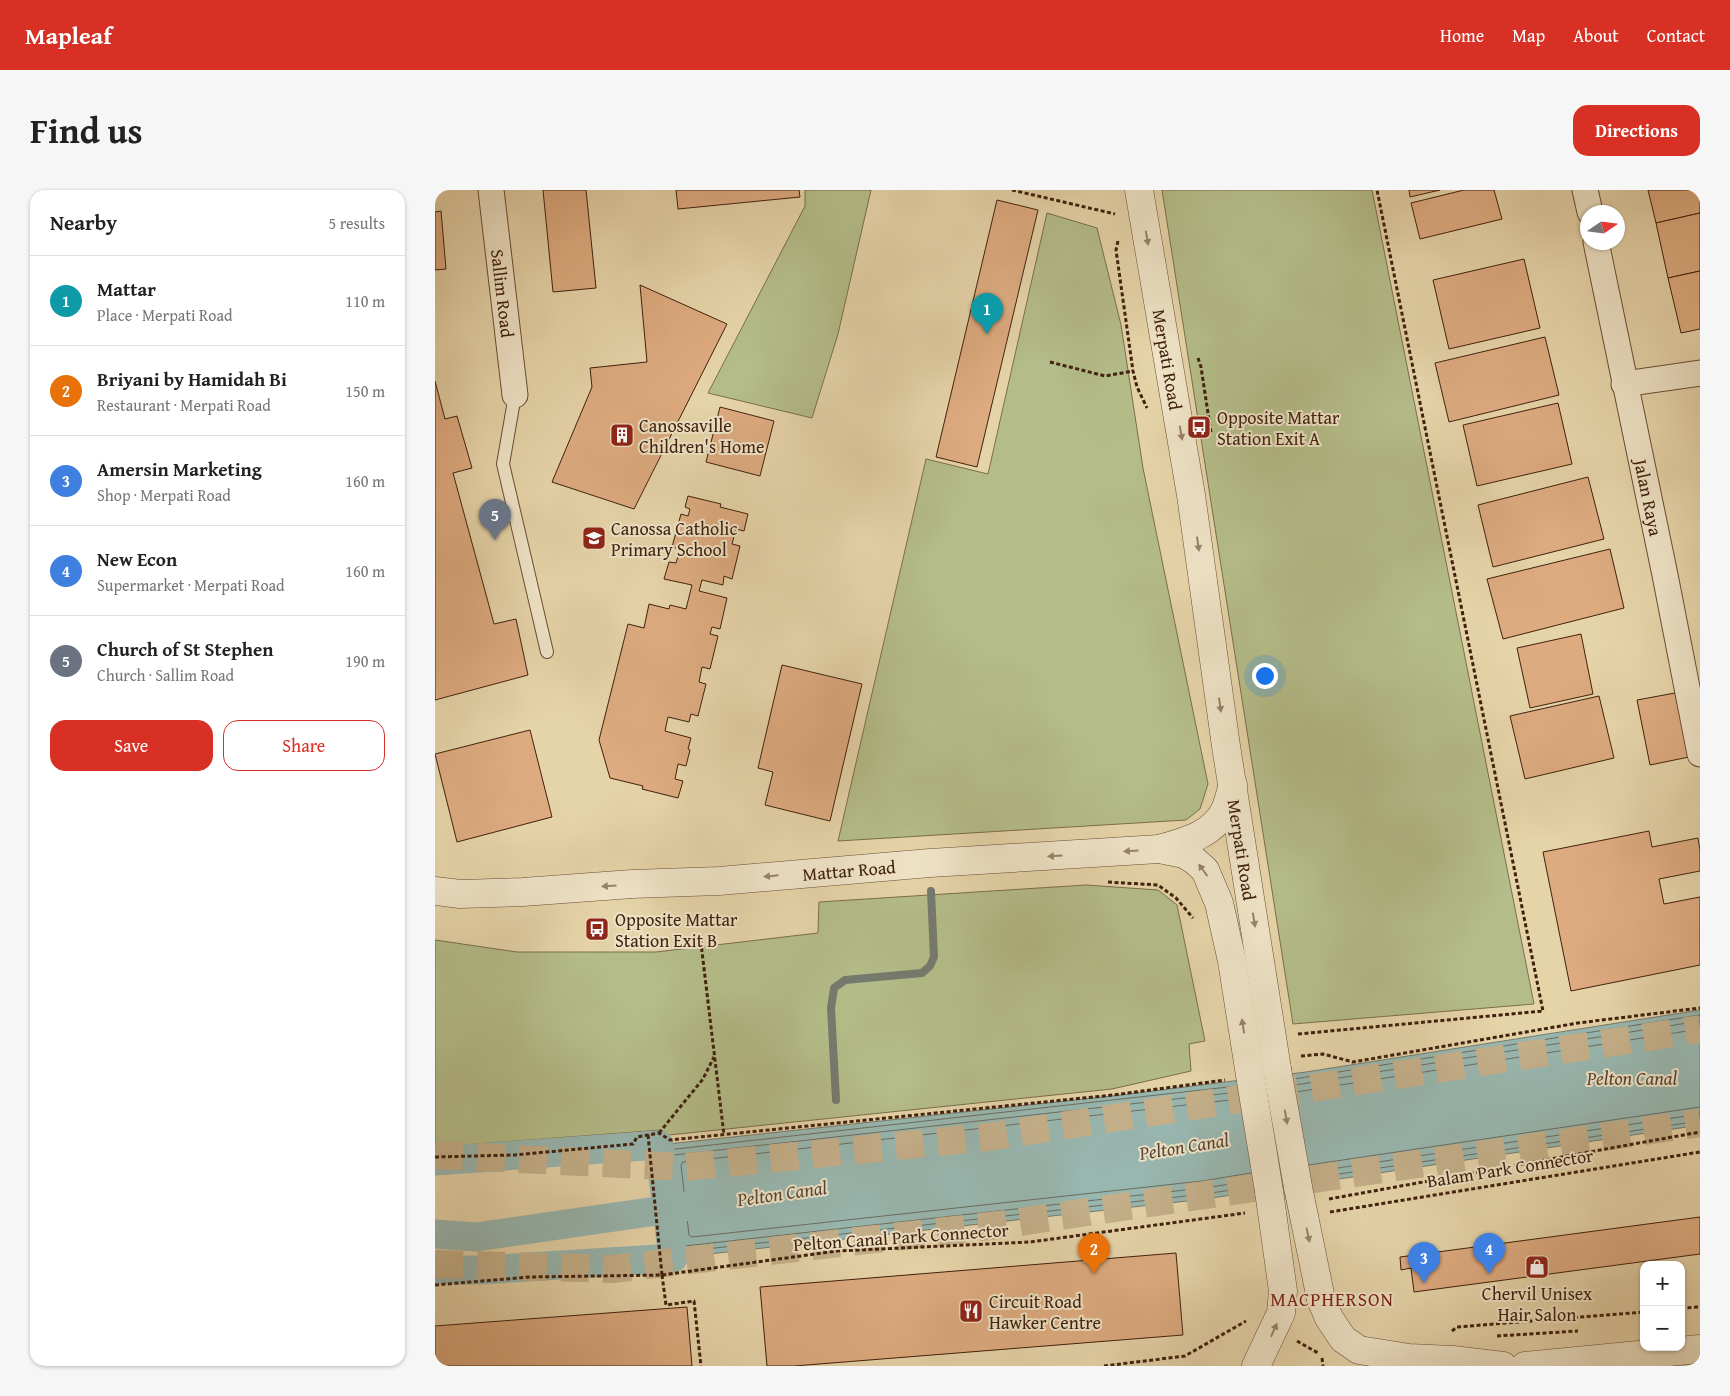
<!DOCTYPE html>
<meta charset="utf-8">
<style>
:root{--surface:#fff;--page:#f6f6f6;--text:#222;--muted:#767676;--line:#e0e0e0;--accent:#d93025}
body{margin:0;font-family:"Gentium Book Plus",serif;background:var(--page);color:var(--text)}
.controls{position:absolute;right:15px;bottom:15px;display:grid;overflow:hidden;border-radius:10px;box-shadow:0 1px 4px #0004}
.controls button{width:45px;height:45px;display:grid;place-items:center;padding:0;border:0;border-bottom:1px solid var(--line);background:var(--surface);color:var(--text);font:25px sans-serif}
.compass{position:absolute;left:1145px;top:15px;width:45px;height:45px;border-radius:50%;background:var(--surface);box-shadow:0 1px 4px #0004;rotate:77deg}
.you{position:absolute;left:829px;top:485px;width:18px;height:18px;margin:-12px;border:4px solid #fff;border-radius:50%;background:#1a73e8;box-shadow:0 0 0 8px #1a73e833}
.badge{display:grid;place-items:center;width:32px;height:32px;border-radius:50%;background:var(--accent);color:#fff;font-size:16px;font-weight:700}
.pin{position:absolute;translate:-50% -41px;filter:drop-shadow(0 1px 2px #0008)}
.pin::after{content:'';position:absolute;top:26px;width:18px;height:15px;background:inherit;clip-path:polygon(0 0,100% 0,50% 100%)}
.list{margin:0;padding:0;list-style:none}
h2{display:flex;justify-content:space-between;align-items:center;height:65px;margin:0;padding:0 20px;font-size:21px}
h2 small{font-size:16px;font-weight:400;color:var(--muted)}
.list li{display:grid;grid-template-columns:32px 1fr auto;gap:15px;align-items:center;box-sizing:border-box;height:90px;padding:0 20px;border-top:1px solid var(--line)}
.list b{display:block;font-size:19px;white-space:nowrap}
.list p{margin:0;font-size:16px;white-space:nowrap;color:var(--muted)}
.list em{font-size:16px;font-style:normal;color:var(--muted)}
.actions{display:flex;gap:10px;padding:15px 20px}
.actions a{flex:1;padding:11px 0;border:1px solid var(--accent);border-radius:15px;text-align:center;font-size:18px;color:var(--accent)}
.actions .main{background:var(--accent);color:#fff}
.map{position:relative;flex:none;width:1265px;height:1176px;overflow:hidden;border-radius:15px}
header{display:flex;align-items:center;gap:30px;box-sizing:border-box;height:70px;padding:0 25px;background:var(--accent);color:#fff}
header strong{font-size:24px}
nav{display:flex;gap:28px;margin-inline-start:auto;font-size:18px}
.intro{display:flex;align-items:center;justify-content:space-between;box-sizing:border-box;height:120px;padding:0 30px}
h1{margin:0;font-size:35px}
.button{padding:12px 22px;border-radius:15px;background:var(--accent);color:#fff;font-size:18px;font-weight:700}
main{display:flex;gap:30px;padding:0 30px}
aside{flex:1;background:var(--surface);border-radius:15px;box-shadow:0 1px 4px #0004}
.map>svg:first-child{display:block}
.green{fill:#b4bd89;stroke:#7a6e4c}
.water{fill:#98b7b0;stroke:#757b6f}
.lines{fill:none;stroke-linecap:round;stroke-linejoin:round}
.shore{stroke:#6c6c5f;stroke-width:1}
.stream{stroke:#757b6f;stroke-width:8}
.canal{stroke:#98b7b0;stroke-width:29}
.building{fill:#deab80;stroke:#40200e}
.motorway-tunnel{stroke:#c5b08a;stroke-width:28;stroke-dasharray:28 14;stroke-linecap:butt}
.service-casing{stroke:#6a4d35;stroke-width:14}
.minor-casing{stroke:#6a4d35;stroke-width:27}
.tertiary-casing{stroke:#6a4d35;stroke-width:29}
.path{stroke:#40200e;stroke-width:3;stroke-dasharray:4 2.5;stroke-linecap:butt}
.service{stroke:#efe3c7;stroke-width:12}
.minor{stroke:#efe3c7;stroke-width:25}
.tertiary{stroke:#efe3c7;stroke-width:28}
.tertiary-bridge-casing{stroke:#6a4d35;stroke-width:29;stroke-linecap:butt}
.path-bridge{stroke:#40200e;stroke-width:3;stroke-dasharray:4 2.5;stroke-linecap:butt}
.tertiary-bridge{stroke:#efe3c7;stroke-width:28}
.oneway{fill:#98826a}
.labels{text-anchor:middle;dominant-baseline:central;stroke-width:4;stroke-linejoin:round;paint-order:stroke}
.street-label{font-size:18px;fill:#40200e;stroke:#efe3c7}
.poi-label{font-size:18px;fill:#40200e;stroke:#efe3c7;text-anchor:start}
.water-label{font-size:19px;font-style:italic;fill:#564636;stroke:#efe3c7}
.neighbourhood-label{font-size:19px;letter-spacing:1px;fill:#7a1f14;stroke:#efe3c7}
</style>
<header>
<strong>Mapleaf</strong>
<nav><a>Home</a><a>Map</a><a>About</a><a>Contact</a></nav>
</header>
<div class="intro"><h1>Find us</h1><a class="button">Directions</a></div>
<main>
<aside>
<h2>Nearby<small>5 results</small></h2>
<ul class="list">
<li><span class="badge" style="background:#0f9aa8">1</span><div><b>Mattar</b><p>Place · Merpati Road</p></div><em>110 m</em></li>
<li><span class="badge" style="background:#e8710a">2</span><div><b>Briyani by Hamidah Bi</b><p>Restaurant · Merpati Road</p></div><em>150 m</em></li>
<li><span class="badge" style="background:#3f7fe0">3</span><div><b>Amersin Marketing</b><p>Shop · Merpati Road</p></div><em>160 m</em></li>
<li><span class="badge" style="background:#3f7fe0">4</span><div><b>New Econ</b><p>Supermarket · Merpati Road</p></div><em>160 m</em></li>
<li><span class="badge" style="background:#6b7280">5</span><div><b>Church of St Stephen</b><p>Church · Sallim Road</p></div><em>190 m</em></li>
</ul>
<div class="actions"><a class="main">Save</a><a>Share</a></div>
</aside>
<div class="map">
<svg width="1265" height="1176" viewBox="0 0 1265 1176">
<rect width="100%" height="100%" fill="#e6d4a9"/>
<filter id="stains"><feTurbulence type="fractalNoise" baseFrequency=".004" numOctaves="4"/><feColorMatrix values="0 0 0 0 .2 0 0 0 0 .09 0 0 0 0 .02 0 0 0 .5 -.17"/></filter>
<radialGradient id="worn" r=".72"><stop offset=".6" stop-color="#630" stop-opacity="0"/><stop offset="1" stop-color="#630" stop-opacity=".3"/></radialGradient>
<g class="green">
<polygon points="370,0 436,0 403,144 377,228 273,203 370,16"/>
<polygon points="727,0 937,0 1099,814 858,834"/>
<polygon points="612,23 662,38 686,135 708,278 773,594 765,619 751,630 403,651 491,269 553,284"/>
<polygon points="651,695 723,700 742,715 770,851 754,854 756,881 677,899 234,945 226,940 15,956 0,956 0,750 82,762 221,762 383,743 384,712"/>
</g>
<polygon class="water" points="1265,820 1265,935 770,1009 238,1068 224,955 686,905 871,882"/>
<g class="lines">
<g class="shore">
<polyline points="859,889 1265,825"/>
<polyline points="860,895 1265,831"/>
<polyline points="802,896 232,960 230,962 242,1061 244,1062 769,1004 818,997"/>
<polyline points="803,902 239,965 237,968 247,1054 250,1056 768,998 817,991"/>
<polyline points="861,902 1265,839"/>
<polyline points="804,909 248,972 246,975 254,1045 257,1047 767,991 816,983"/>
<polyline points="874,975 1265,917"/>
<polyline points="876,982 1265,924"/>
<polyline points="877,988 1265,931"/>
</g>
<polyline class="stream" points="401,910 396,818 399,798 410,790 487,783 495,776 499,767 496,701"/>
<g class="canal">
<polyline points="0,971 224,955 238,1068 46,1080 0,1080"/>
<polyline points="0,1044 41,1047 270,1014"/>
</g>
</g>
<g class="building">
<polygon points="108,0 151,0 161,98 118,102"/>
<polygon points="241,0 364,0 365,7 243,19"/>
<polygon points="974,0 1005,0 975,7"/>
<polygon points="1029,0 1059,0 1067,29 985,49 976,13"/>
<polygon points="1213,0 1265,0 1265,23 1221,33"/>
<polygon points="562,10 603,20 542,277 501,267"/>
<polygon points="6,21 11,79 0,80 0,22"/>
<polygon points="1265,23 1265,81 1233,88 1221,33"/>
<polygon points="1089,69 1105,138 1014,159 998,90"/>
<polygon points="1265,81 1265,139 1246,143 1233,88"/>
<polygon points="205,95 292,134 199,319 117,292 157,197 155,178 212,172"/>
<polygon points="1110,147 1124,205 1014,232 1000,173"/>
<polygon points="0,191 10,229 22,226 37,278 18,283 59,434 81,429 93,485 0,510"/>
<polygon points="1123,213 1137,274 1042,296 1028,235"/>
<polygon points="285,217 339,231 325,286 271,272"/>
<polygon points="1153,287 1169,349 1058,377 1043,315"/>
<polygon points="253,306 286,314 285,317 313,324 309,341 301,339 297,354 305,356 297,389 289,386 288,395 267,390 264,401 292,408 285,439 277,437 275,444 283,446 275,479 267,477 264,492 271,494 263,526 256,524 254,532 233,527 230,541 256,548 253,559 255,560 251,576 243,574 240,589 248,591 243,608 207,599 208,596 175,588 164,550 193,434 209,438 214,414 234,419 235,415 251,419 257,395 229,389 234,372 241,373 245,359 237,357 246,324 253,326 255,319 250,317"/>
<polygon points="1175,359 1189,418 1068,449 1052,389"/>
<polygon points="1146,444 1158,504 1095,518 1082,458"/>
<polygon points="347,475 427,494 395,631 330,615 338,582 323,578"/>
<polygon points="1240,503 1254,567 1215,575 1202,510"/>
<polygon points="1164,506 1179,568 1090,589 1075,526"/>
<polygon points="95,540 117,627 22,652 0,564"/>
<polygon points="1214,641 1217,657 1263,648 1265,660 1265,681 1224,689 1229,714 1265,707 1265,775 1136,801 1108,662"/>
<polygon points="1265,1027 1265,1064 979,1102 976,1078 966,1080 965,1067"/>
<polygon points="741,1063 748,1145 359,1176 332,1176 325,1097"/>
<polygon points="252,1117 257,1176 0,1176 0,1136"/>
</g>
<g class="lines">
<g class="motorway-tunnel">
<polyline points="0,965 250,977 553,947 1265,839"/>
<polyline points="0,1074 178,1079 563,1035 1265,933"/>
</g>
<g class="service-casing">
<polyline id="service" points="80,205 68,274 112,462"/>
</g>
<g class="minor-casing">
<g id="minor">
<path id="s1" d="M56,0l24,205"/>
<polyline points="1150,0 1155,22"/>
<path id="s2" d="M1161,52l69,333 35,179"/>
<polyline points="1189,194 1265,183"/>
</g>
</g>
<g class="tertiary-casing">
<g id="tertiary">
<path id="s3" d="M704,0l52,305 35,251 51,323"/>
<polyline points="724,659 749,664 759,670 770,680 784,713 797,771 815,885"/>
<path id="s4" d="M0,701l25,3 63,-2 109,-8 87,-3 211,-18 229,-14c24,-7 52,-13 65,-37 4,-8 6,-18 9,-27"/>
<polyline points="863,997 886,1109 894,1128 908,1149 924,1160 974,1168 1018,1170 1068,1176"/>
<polyline points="821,1176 846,1123 848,1101 834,1001"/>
<polyline points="1090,1176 1265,1159"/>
</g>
</g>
<g class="path">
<polyline points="577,0 680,24"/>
<polyline points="683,51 681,60 698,181 702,197 712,218"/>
<polyline points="763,168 766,177 776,243"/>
<polyline points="615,172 670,186 698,181"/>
<polyline points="673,692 723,695 741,708 758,728"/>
<polyline points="265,745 289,945"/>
<polyline points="863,844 1108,821 942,0"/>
<polyline points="866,866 888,864 918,872 1143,833 1265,818"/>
<polyline points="224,943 268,889 279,867"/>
<polyline points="0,967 79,965 198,954 202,947 224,943 235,950 678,905 790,890"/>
<polyline points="894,1009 1265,942"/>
<polyline points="895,1022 1265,962"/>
<polyline points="227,1085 231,1115 259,1111 266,1176"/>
<polyline points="0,1095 95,1087 227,1085 402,1061 595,1052 810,1023"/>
<polyline points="1246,1118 1265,1117"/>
<polyline points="1017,1141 1022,1137 1209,1122"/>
<polyline points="1062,1146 1143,1141"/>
<polyline points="862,1151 883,1163"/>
<polyline points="887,1168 888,1176"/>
<polyline points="669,1176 750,1166 811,1131"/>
</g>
<use href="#service" class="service"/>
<use href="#minor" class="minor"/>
<use href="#tertiary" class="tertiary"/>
<g class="tertiary-bridge-casing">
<g id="tertiary-bridge">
<polyline points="842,879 863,997"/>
<polyline points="815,885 834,1001"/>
</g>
</g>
<polyline class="path-bridge" points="213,945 227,1085"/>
<use href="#tertiary-bridge" class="tertiary-bridge"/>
</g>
<defs><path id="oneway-solid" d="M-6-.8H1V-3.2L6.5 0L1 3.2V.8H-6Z" transform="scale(1.25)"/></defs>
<g class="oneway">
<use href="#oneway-solid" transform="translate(712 48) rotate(80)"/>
<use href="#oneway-solid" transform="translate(746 243) rotate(80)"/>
<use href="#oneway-solid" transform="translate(763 354) rotate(82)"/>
<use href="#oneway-solid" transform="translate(785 515) rotate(82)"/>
<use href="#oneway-solid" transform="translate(696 661) rotate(176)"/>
<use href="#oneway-solid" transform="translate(620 666) rotate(176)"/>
<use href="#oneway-solid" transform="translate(768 680) rotate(-126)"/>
<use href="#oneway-solid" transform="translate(336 686) rotate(174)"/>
<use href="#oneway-solid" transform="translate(174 696) rotate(176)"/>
<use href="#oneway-solid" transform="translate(819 730) rotate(81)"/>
<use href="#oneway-solid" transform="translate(808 836) rotate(-99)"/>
<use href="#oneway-solid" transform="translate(851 927) rotate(80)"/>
<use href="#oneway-solid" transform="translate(873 1045) rotate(78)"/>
<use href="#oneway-solid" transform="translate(839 1140) rotate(-66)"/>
</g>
<defs>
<g id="bus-square" transform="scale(1.25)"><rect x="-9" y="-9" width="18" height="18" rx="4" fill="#8f2418" stroke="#efe3c7"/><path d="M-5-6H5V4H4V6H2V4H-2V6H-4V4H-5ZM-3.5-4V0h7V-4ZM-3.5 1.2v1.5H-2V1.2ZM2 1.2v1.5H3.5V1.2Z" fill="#fff"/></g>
<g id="building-square" transform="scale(1.25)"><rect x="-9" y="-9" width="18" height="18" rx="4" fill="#8f2418" stroke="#efe3c7"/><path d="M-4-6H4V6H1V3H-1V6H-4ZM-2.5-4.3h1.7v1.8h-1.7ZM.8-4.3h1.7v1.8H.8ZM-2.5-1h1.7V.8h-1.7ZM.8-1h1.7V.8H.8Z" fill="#fff"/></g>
<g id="school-square" transform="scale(1.25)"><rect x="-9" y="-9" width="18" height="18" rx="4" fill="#8f2418" stroke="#efe3c7"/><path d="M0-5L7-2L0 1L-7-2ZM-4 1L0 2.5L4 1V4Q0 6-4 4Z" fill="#fff"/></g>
<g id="shop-square" transform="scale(1.25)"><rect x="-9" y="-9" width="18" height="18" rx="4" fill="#8f2418" stroke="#efe3c7"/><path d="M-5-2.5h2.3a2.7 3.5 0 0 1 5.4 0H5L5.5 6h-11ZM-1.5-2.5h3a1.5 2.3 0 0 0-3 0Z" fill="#fff"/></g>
<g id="restaurant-square" transform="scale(1.25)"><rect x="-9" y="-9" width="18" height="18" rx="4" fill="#8f2418" stroke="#efe3c7"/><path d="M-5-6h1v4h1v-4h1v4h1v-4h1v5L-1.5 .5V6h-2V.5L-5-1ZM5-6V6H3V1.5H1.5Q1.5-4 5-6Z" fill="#fff"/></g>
</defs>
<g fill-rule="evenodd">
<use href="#bus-square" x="764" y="237"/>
<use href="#building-square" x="187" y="245"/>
<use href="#school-square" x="159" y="348"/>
<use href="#bus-square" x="162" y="739"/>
<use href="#shop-square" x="1102" y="1077"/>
<use href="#restaurant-square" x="536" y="1121"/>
</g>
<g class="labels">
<g class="street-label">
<text stroke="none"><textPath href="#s1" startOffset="104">Sallim Road</textPath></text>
<text stroke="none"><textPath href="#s3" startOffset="172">Merpati Road</textPath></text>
<text stroke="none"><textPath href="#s2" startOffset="261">Jalan Raya</textPath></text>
<text stroke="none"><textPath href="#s3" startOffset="668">Merpati Road</textPath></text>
<text stroke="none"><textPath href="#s4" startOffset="415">Mattar Road</textPath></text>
<text transform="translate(1075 978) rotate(-9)">Balam Park Connector</text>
<text transform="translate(466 1047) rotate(-4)">Pelton Canal Park Connector</text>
</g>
<g class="poi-label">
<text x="782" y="227">Opposite Mattar<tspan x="782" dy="21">Station Exit A</tspan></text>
<text x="204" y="235">Canossaville<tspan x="204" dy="21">Children's Home</tspan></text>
<text x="176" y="338">Canossa Catholic<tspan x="176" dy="21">Primary School</tspan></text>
<text x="180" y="729">Opposite Mattar<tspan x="180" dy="21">Station Exit B</tspan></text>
<text x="1102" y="1103" text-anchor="middle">Chervil Unisex<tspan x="1102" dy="21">Hair Salon</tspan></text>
<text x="554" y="1111">Circuit Road<tspan x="554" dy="21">Hawker Centre</tspan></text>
</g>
<g class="water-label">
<text x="1197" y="888">Pelton Canal</text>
<text transform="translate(749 956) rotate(-9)">Pelton Canal</text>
<text transform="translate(347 1003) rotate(-8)">Pelton Canal</text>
</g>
<g class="neighbourhood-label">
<text x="897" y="1109">MACPHERSON</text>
</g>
</g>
<rect width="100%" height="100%" filter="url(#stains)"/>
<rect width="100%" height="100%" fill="url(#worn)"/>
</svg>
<div class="controls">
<button>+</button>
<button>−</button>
</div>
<svg class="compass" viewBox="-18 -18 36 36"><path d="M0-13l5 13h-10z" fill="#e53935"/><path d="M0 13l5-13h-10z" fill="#767676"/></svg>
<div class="you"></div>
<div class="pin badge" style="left:552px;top:144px;background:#0f9aa8">1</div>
<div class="pin badge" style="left:659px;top:1084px;background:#e8710a">2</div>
<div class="pin badge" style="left:989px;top:1093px;background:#3f7fe0">3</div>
<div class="pin badge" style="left:1054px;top:1084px;background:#3f7fe0">4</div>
<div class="pin badge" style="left:60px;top:350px;background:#6b7280">5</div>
</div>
</main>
